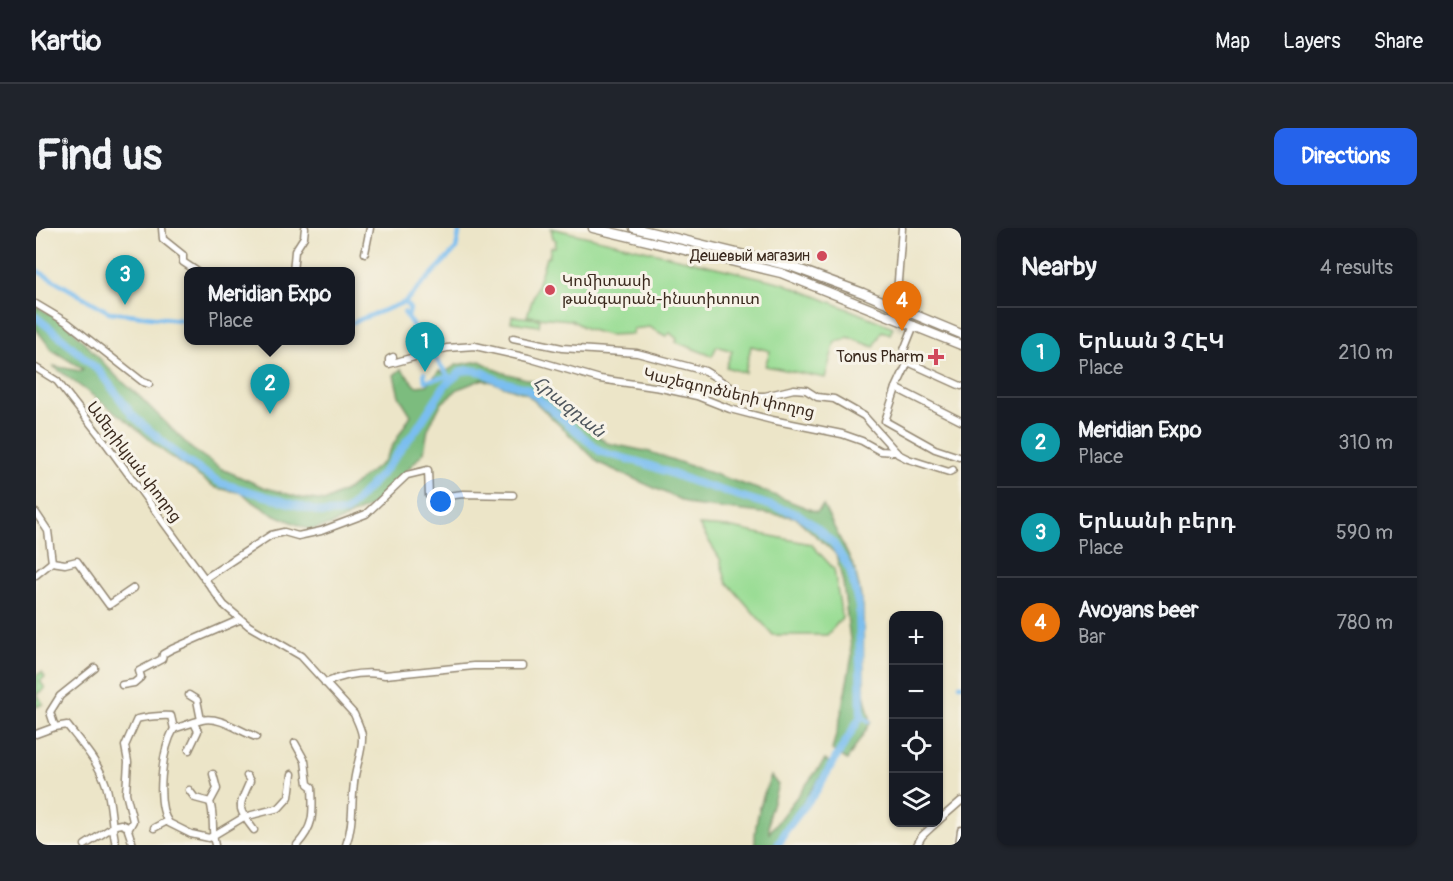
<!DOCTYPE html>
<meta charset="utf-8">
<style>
:root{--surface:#171b24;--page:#20242c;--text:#f1f3f6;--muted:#9ea1a6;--line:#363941;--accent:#2563eb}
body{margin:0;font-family:Pangolin,"Noto Sans Armenian",sans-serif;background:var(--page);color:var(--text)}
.controls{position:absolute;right:18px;bottom:18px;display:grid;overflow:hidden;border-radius:12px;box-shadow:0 2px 4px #0004}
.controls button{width:54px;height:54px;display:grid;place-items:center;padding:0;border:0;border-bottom:2px solid var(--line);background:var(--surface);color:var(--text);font:30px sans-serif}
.you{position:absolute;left:405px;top:274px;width:21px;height:21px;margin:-15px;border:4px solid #fff;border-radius:50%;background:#1a73e8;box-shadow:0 0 0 9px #1a73e833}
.badge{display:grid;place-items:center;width:39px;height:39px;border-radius:50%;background:var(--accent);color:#fff;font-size:20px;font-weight:700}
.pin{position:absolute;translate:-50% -50px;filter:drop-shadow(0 2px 3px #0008)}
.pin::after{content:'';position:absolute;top:32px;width:21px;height:18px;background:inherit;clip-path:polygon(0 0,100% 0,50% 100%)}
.popup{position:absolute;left:148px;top:39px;width:171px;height:78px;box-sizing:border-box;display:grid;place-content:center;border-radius:12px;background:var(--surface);filter:drop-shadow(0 2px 4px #0005);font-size:20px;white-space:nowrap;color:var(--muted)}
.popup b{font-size:22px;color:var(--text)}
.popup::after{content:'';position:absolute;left:50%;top:100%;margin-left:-12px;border:12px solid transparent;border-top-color:var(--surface)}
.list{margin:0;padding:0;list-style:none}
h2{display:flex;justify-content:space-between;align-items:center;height:78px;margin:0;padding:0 24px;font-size:26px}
h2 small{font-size:20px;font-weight:400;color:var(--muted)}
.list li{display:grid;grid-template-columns:39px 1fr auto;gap:18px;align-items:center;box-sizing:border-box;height:90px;padding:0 24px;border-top:2px solid var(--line)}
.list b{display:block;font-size:22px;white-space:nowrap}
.list p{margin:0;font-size:20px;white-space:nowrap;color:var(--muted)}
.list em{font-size:20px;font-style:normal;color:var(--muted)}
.icon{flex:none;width:33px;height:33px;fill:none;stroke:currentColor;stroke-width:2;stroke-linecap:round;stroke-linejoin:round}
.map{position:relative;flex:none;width:925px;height:617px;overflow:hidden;border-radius:12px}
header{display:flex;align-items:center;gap:36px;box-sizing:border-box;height:84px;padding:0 30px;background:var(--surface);border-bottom:2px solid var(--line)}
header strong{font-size:28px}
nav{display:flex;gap:33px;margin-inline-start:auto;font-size:21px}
.intro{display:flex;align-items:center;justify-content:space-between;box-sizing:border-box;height:144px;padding:0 36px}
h1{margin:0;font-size:42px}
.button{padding:15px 27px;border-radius:12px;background:var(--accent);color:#fff;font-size:21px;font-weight:700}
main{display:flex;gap:36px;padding:0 36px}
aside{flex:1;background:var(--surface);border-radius:12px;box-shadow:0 2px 4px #0004}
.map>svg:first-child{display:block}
.green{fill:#9add94;stroke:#6a8459;stroke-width:1.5}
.forest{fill:#7bbc7e;stroke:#5b734e;stroke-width:1.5}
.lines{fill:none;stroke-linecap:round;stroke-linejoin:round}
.canal{stroke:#7abef0;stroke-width:4.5}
.river{stroke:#7abef0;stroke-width:8}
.minor-casing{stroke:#948873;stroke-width:9}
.major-casing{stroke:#948873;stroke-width:11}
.minor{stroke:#fff;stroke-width:6}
.major{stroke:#fff;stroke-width:8}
.poi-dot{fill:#d1495b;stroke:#f7f3e8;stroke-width:2}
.labels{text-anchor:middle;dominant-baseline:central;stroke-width:6;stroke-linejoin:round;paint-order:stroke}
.poi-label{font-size:16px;fill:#3b2a1e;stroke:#f7f3e8;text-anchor:end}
.street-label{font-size:16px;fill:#3b2a1e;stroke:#f7f3e8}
.water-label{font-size:18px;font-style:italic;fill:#4e565d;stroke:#f7f3e8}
</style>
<header>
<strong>Kartio</strong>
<nav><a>Map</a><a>Layers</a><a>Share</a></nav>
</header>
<div class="intro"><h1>Find us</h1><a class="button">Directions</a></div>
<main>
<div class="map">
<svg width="925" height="617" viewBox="0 0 925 617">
<rect width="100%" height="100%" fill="#f7f3e8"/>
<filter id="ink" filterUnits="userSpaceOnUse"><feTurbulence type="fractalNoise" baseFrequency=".0167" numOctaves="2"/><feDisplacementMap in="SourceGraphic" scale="12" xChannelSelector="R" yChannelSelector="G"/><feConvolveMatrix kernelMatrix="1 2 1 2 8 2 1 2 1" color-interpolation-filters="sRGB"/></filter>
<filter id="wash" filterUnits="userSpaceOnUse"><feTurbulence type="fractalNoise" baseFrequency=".008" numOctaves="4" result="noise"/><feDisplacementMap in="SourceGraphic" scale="24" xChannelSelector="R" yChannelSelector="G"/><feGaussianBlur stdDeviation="1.35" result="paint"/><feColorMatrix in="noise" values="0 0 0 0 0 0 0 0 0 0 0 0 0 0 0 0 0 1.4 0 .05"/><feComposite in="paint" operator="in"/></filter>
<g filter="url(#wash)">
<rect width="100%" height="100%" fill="#ece5c8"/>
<g class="green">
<polygon points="515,0 747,55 857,99 854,106 846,103 838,119 812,109 808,112 799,114 789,150 729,138 734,123 715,118 709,145 690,139 696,123 681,118 676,128 640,114 641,111 634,105 630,108 613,99 597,101 596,106 572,107 551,101 535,92 491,88 510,30 513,29 515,19 519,19 520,12 517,10"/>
<polygon points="476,88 504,91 503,98 475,94"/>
<polygon points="663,297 691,299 775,316 798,341 806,390 791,407 737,407 690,353 684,331"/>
<polygon points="6,444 9,449 4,453 9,460 1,466 7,476 0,479 0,448"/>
</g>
<g class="forest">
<polygon points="0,78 31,96 81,149 104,169 156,221 186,241 227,259 265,270 290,273 311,262 347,234 375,187 363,168 358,147 365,141 380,158 391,157 403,143 408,145 420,137 444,133 465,144 501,154 571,215 614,224 730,264 781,284 787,277 819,341 827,378 828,466 835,494 811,532 796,522 804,491 816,428 807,355 800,326 759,289 656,277 563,235 491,166 447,151 422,161 405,176 392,201 388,224 353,262 333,279 295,297 274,302 233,284 214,272 207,265 180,260 132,227 95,196 17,138 44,143 47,141 16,122 0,101"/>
<path d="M789,532l5,3 -56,82h-19c-1,-22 7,-49 16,-69l7,9 -9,30v18z"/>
</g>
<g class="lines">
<g class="canal">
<polyline points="0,42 73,84 153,93"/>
<polyline points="369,74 374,81 372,89"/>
<polyline points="368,84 389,117 415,151"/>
<polyline points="315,95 369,74 420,21 424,0"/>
<polyline points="388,145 389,153 413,148"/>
<polyline points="924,457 925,457"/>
<polyline points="825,488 833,493"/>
</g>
<polyline class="river" points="0,89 26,110 64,144 97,188 148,232 185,255 287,285 310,284 348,243 382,199 409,157 426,143 434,142 447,144 461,152 490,160 565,224 610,236 658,254 762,286 780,299 798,316 814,342 823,379 825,488 780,563 749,603 742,617"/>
</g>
</g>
<g filter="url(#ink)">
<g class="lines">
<g class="minor-casing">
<g id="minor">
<polyline points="126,0 127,11 147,27 147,34 162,44"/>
<polyline points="329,25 334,0"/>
<polyline points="257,44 259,23 268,9 269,0"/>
<polyline points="0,76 32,95 107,154 113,156"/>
<polyline points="860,79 866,0"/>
<polyline points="878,97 868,122 872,134 925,158"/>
<polyline points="477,110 526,120 601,125 669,143 703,164 717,168 729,168 758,161 770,162 781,169 798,171 828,188 862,226 872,231 913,244 917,242"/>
<polyline points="357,129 353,131 353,136 411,120 439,118 492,130 564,151 625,160 661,168 694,181 736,192 806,206 826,213 844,223 860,224"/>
<polyline points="872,134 860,160 849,193 899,221 923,229"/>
<path d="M0,140l21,13 48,61 119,163 25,21 52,30 53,58c3,7 7,14 8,22 1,16 -7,32 -8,47 -3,22 0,40 -8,62"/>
<polyline points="860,160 925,193"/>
<polyline points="0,285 12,303 16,334"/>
<polyline points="16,334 29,336 41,333 73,377 98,360"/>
<polyline points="0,347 16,334"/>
<polyline points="168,351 235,307 248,304 262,308 285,303 330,286 371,247 392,242 393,268 395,270 427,266 477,267"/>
<path d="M289,455c19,-8 41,-12 60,-8l89,-9h49"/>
<polyline points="86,457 98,455 105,449 103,443 126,431 127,426 136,421 203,392"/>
<polyline points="153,467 161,472 165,492"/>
<polyline points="19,499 14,484 24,468 59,440"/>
<path d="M0,506l19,-7 12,-2c14,18 32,38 39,60 6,19 5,40 10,60"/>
<path d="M220,509c-17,-6 -36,-21 -54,-17 -9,2 -19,6 -28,9 -12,20 -19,75 -5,94l22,11 18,4 35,-21 35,-9 10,-11 3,-23"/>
<path d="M259,515l10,18 3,23 4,3c1,26 3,38 -15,58"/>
<polyline points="153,522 162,503 158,495"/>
<path d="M177,546l4,15 -7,13c5,14 1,29 5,43"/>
<path d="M211,548l3,5c-11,26 -15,25 4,49"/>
<polyline points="153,562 159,570 174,574"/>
<polyline points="902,593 925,573"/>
<polyline points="118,600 131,593"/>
<polyline points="49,617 80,597 85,596 92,599"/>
<path d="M97,617l-5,-15 5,-9 -7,-28 2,-31 -3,-16 12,-27c8,-2 26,-4 34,-3l3,13"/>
<polyline points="881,617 886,608 901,594"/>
<polyline points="923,617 925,602"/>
</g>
</g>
<g class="major-casing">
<g id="major">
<polyline points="557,0 745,45 925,117"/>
<polyline points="598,0 754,38 827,65 925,106"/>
</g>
</g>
<use href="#minor" class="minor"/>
<use href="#major" class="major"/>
</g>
</g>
<g class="poi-dot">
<circle cx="786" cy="28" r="6"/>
<circle cx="514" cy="62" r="6"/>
<path d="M897 120h6v6h6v6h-6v6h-6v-6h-6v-6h6z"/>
</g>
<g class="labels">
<g class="poi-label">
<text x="774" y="28">Дешевый магазин</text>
<text x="526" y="53" text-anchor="start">Կոմիտասի<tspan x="526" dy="18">թանգարան-ինստիտուտ</tspan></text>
<text x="888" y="129">Tonus Pharm</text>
</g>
<g class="street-label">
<text transform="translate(693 165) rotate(13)">Կաշեգործների փողոց</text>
<text transform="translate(98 234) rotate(53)">Ամերիկյան փողոց</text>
</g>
<g class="water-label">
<text transform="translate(533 179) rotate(39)">Հրազդան</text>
</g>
</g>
</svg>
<div class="controls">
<button>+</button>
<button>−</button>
<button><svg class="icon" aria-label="locate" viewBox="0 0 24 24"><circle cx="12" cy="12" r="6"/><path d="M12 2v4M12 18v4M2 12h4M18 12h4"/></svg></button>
<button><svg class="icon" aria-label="layers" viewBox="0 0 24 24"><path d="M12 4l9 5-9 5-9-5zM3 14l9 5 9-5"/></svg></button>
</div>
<div class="you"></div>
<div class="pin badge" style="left:389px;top:144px;background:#0f9aa8">1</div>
<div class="pin badge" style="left:234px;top:186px;background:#0f9aa8">2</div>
<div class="popup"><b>Meridian Expo</b>Place</div>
<div class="pin badge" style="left:89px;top:77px;background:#0f9aa8">3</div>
<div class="pin badge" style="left:866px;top:103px;background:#e8710a">4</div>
</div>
<aside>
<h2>Nearby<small>4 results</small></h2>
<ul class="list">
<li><span class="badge" style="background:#0f9aa8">1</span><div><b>Երևան 3 ՀԷԿ</b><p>Place</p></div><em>210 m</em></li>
<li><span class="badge" style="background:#0f9aa8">2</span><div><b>Meridian Expo</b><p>Place</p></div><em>310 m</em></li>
<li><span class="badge" style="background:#0f9aa8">3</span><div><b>Երևանի բերդ</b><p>Place</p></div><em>590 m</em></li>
<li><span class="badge" style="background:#e8710a">4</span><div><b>Avoyans beer</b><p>Bar</p></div><em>780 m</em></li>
</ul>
</aside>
</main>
